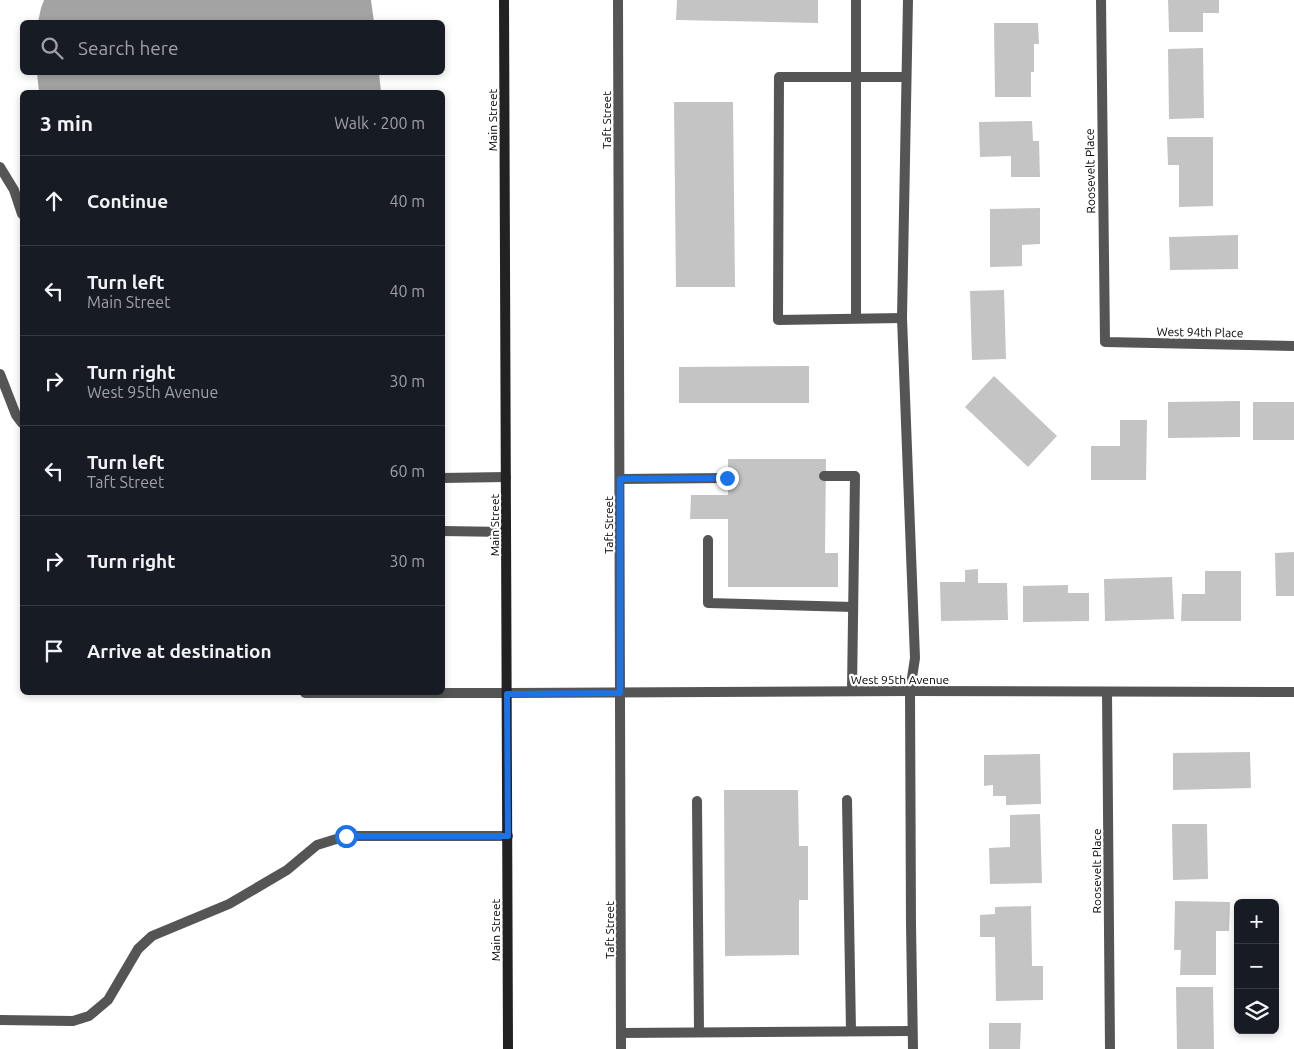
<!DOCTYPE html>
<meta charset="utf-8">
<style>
:root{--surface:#171b24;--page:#242831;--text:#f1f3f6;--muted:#9ea1a6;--line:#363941}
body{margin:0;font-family:Ubuntu,sans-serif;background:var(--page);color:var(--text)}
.controls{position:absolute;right:15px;bottom:15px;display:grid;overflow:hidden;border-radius:8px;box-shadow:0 2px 8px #0003}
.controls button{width:45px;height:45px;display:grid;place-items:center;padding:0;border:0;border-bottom:1px solid var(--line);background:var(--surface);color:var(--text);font:25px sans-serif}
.stop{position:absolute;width:15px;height:15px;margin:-11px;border:4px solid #1a73e8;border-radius:50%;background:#fff}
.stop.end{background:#1a73e8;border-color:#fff;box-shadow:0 1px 5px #0008}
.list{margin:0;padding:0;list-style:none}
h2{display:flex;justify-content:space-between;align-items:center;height:65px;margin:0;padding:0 20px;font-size:21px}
h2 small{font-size:16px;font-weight:400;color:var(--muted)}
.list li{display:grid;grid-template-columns:32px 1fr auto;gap:15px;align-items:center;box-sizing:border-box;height:90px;padding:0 20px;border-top:1px solid var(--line)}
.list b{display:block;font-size:19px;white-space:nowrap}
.list p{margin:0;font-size:16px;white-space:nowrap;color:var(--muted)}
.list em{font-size:16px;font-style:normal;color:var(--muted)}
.icon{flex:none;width:28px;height:28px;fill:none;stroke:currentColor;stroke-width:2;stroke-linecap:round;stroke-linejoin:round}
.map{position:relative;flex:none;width:1294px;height:1049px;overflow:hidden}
.search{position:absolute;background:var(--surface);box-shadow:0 2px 8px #0003;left:20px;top:20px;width:425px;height:55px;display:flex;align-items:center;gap:12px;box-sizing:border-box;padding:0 18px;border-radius:8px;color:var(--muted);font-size:19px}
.panel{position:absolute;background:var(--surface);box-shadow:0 2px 8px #0003;left:20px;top:90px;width:425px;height:605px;border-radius:8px}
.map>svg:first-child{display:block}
.water{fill:#a3a3a3}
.building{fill:#c4c4c4}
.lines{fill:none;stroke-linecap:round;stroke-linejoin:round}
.service{stroke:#555;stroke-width:10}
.minor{stroke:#555;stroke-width:10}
.secondary{stroke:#222;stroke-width:10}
.route{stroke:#1a73e8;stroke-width:6}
.labels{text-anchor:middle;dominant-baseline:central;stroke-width:4.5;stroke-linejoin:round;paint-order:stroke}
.street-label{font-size:12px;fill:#000;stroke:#fff}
</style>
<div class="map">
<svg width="1294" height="1049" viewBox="0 0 1294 1049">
<rect width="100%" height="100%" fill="#fff"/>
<g class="water">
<polygon points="44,0 371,0 374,22 38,22 41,8"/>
<polygon points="37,73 379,73 381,92 39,92"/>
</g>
<g class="building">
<polygon points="677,0 818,0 818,23 676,20"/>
<polygon points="1168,0 1219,0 1219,13 1203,13 1203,32 1169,32"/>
<polygon points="994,23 1038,23 1039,44 1034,44 1034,72 1031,72 1031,97 995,97"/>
<polygon points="1203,48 1204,118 1169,119 1168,49"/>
<polygon points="674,102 733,102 735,287 676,287"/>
<polygon points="1032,121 1033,141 1039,141 1040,177 1011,177 1011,156 980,157 979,122"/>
<polygon points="1167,137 1213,137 1213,206 1179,207 1179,165 1168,165"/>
<polygon points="1040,208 1040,244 1022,245 1022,266 990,267 990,209"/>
<polygon points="1238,235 1238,269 1170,270 1169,237"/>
<polygon points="1004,290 1006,359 972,360 970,291"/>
<polygon points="809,366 809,403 679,403 679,367"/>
<polygon points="994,376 1057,436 1028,467 965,407"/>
<polygon points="1240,401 1240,437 1168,438 1168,402"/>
<rect x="1253" y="402" width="41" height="38"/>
<polygon points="1120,420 1147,420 1146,480 1091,480 1091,446 1120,446"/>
<polygon points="728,459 826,459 825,553 838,553 838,587 728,587 728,519 690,519 691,495 728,495"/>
<polygon points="1294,552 1294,596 1276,596 1275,553"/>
<polygon points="978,569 978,583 1007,583 1008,620 941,621 940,582 965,582 965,570"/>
<polygon points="1205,571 1241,571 1241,621 1181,621 1182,594 1205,594"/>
<polygon points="1172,577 1174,619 1105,621 1104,579"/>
<polygon points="1068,585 1068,593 1089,593 1089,621 1023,622 1023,586"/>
<polygon points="1250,752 1251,788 1173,790 1173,753"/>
<polygon points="1040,754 1041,804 1006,805 1006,796 993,796 993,785 984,786 984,755"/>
<polygon points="724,790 798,790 799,846 808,846 808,900 799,900 799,955 725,956"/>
<polygon points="1040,814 1042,883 990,884 989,848 1010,847 1010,815"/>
<polygon points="1172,824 1207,824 1208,879 1173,880"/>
<polygon points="1175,901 1230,902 1229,931 1216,931 1216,975 1180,975 1181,950 1174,950"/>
<polygon points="1031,906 1032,966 1043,966 1043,1000 996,1001 995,937 980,937 980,915 995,914 995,907"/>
<polygon points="1176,987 1213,987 1214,1049 1177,1049"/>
<polygon points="989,1023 1021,1023 1020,1049 989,1049"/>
</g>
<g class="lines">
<g class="service">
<polyline points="908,0 902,318 915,658 910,691 911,924 913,1049"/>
<polyline points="0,167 14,190 22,214"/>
<polyline points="856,318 856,0"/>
<polyline points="902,318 778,320 779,77 906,77"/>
<polyline points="0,374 16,415 22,423"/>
<polyline points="824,476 855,476 852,691"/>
<polyline points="442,478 506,477"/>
<polyline points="620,479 727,478"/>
<polyline points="442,531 506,532"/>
<polyline points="708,540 708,603 853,607"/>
<polyline points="305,693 507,693"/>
<polyline points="847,800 851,1031"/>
<polyline points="697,801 699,1032"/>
<polyline points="0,1020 73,1021 89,1016 108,1000 138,949 152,936 229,904 287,870 317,845 346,836 508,836"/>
<polyline points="621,1033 912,1031"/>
</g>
<g class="minor">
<polyline points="618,0 621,1049"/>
<polyline points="1101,0 1105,342 1294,346"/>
<polyline points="1107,692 1110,1049"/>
<polyline points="507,693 910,691 1294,692"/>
</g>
<polyline class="secondary" points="504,0 508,1049"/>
</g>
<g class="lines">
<polyline class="route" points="346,836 508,836 507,694 620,693 620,479 727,478"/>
</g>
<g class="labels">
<g class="street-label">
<text transform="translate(492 120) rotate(-90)">Main Street</text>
<text transform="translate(606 120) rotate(-90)">Taft Street</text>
<text transform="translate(1090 171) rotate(-91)">Roosevelt Place</text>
<text transform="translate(1200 332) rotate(1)">West 94th Place</text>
<text transform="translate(494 525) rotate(-90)">Main Street</text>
<text transform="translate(608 525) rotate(-90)">Taft Street</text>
<text x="900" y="679">West 95th Avenue</text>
<text transform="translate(1096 871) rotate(-90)">Roosevelt Place</text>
<text transform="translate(495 930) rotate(-90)">Main Street</text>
<text transform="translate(609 930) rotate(-90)">Taft Street</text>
</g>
</g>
</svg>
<div class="controls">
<button>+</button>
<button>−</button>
<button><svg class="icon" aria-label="layers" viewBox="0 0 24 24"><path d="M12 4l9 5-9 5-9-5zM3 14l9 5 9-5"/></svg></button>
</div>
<div class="stop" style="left:346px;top:836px"></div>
<div class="stop end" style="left:727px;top:478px"></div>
<div class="search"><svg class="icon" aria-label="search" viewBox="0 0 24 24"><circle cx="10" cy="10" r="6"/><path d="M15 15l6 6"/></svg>Search here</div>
<section class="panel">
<h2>3 min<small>Walk · 200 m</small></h2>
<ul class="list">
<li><svg class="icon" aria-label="ahead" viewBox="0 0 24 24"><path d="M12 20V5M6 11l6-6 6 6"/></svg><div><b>Continue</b></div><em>40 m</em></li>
<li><svg class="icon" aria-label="left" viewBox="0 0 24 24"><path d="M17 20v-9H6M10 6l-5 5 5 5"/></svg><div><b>Turn left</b><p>Main Street</p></div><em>40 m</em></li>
<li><svg class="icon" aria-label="right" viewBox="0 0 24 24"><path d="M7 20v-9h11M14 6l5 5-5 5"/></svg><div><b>Turn right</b><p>West 95th Avenue</p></div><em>30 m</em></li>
<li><svg class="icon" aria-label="left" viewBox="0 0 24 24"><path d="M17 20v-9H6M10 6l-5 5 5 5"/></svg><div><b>Turn left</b><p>Taft Street</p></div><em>60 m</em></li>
<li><svg class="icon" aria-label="right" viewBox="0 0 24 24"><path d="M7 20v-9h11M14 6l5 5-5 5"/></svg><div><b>Turn right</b></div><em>30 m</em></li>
<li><svg class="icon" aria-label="arrive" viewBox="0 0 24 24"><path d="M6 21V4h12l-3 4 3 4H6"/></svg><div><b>Arrive at destination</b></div></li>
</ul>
</section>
</div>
